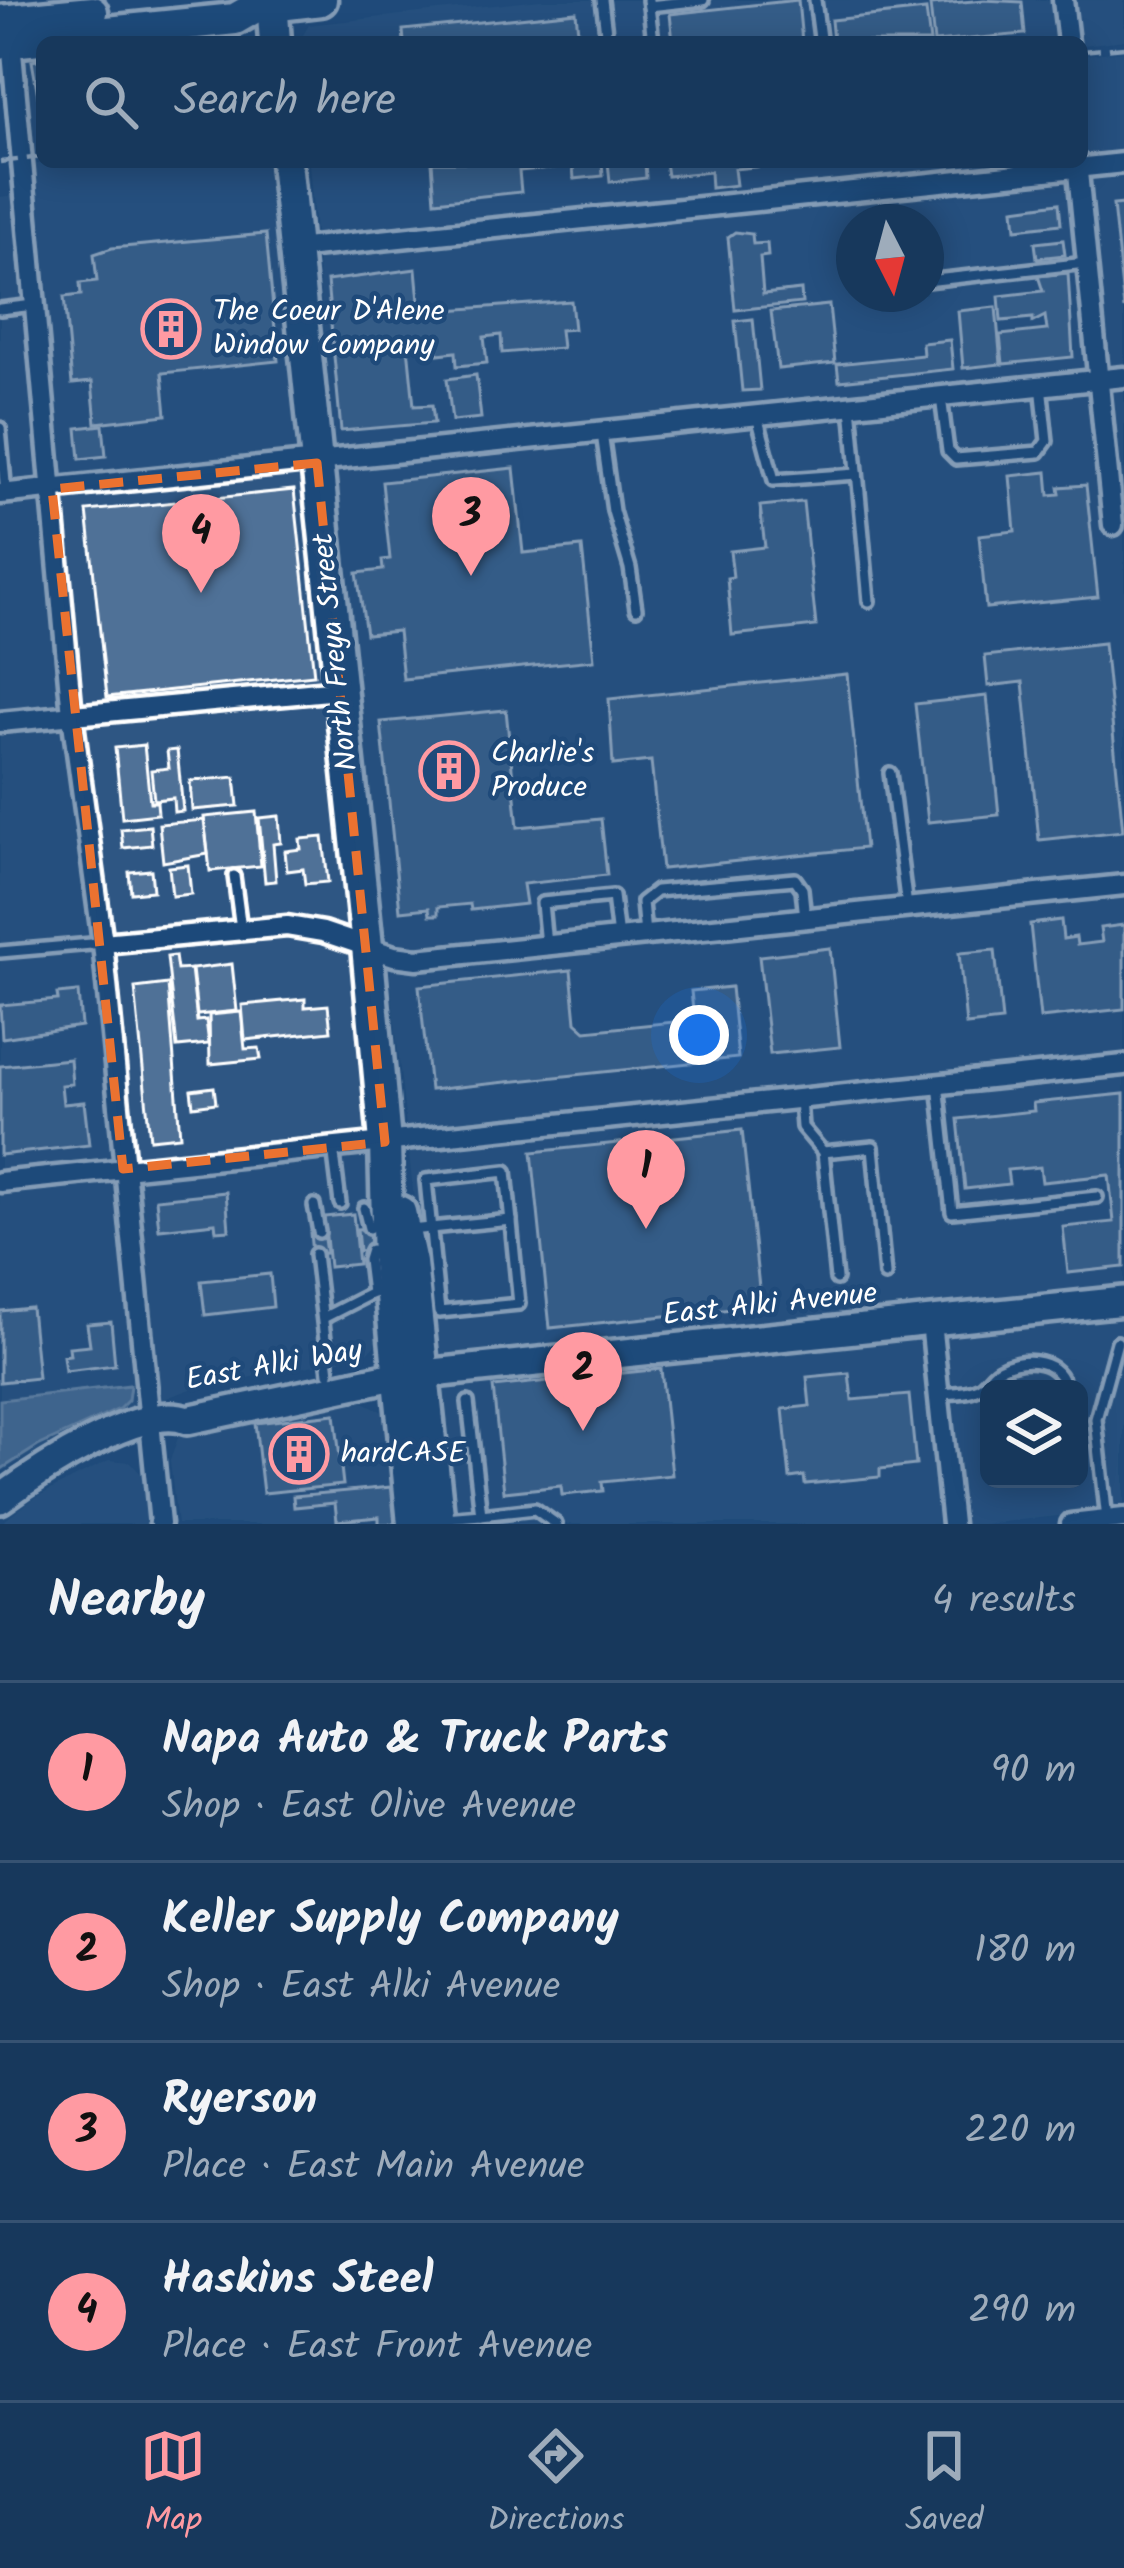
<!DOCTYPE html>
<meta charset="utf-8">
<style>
:root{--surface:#17385c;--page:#244365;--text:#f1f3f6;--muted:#9eacbb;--line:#365272;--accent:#ff9aa2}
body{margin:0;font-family:Kalam,sans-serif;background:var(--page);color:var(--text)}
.controls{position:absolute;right:36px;bottom:36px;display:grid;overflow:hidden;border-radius:18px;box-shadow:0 6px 30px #0003}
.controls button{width:108px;height:108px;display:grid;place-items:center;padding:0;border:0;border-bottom:3px solid var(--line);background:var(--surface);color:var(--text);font:60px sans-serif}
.compass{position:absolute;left:836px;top:204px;width:108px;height:108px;border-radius:50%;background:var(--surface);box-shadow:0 6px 30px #0003;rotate:174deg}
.you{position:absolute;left:699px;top:1035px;width:42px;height:42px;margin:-30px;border:9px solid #fff;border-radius:50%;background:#1a73e8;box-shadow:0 0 0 18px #1a73e833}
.badge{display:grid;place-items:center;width:78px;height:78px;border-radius:50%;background:var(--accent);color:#111;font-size:39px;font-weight:700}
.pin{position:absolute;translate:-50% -99px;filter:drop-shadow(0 3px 6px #0008)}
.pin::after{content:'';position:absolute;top:63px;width:42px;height:36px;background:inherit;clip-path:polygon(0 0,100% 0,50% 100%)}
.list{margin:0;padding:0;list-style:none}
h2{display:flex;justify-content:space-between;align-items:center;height:156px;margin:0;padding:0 48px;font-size:51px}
h2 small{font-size:39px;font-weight:400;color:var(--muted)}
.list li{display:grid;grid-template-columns:78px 1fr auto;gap:36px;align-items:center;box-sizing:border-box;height:180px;padding:0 48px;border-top:3px solid var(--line)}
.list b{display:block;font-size:45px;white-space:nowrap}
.list p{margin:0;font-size:39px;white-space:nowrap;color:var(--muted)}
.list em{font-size:39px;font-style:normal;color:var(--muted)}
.icon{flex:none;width:66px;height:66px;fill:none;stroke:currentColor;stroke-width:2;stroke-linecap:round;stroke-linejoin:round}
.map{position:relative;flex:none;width:1124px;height:1524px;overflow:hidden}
.search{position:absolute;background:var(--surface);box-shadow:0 6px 30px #0003;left:36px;right:36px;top:36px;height:132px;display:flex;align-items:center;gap:30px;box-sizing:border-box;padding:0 42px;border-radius:18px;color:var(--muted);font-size:45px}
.sheet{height:876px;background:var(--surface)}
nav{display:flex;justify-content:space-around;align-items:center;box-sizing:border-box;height:168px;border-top:3px solid var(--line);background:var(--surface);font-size:33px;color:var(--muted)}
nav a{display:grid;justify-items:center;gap:6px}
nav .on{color:var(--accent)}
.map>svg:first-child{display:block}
.built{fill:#2e5683;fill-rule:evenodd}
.water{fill:#6583a4;stroke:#a3b5c8;stroke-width:3}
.building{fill:#507197;stroke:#fff;stroke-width:3}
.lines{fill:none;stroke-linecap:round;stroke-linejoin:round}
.lane-casing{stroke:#fff;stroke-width:18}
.street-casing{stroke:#fff;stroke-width:27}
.secondary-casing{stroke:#fff;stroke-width:36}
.primary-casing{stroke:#fff;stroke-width:39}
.lane{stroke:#1f4a7a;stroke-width:9}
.street{stroke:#1f4a7a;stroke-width:18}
.secondary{stroke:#1f4a7a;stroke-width:27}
.primary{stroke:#1f4a7a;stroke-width:30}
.rail{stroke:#fff;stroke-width:4.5;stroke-dasharray:18 9;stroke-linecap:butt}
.marked{fill:none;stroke:#eb7230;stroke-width:9;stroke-dasharray:24 15;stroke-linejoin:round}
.labels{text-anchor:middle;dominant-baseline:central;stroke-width:9;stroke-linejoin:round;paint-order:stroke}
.poi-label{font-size:30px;fill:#fff;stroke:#1f4a7a;text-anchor:start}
.street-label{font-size:30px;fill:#fff;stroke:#1f4a7a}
</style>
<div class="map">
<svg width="1124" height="1524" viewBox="0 0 1124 1524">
<rect width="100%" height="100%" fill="#1f4a7a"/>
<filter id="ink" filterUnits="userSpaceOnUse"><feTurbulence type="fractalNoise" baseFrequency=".00833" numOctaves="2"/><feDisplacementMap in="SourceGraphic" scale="24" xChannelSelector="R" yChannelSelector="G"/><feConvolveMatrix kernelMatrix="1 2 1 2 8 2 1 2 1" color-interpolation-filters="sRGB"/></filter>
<g filter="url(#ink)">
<g class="built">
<polygon points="541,0 1124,0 1124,40 1082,45 299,42 309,25"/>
<polygon points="42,51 42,153 33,153 24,65 30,54"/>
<path d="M1124,51v1458l-141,15h-534l-111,-1030 -29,-332h773v-107zM854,222h72v72h-72zM989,1389h90v90h-90z"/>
<polygon points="55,162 267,162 367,1108 385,1320 382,1337 366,1355 191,1389 67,1434 0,1473 0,197 16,195 13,167"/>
<polygon points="362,1401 388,1415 402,1524 177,1524 170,1460 178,1438 188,1431 300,1407"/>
<polygon points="109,1460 130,1462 141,1474 148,1524 0,1524 33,1499"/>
</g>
<polygon class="water" points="130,1385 128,1400 119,1409 38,1446 0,1470 0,1400"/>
<g class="building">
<polygon points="798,0 802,42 673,42 670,14"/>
<polygon points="984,0 1022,2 1025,34 934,42 930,5"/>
<polygon points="926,10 930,42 833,42 831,20"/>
<polygon points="576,12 579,42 404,42 403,30"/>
<polygon points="42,59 42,107 40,107 32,61"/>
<polygon points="432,162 602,162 603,176 574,179 573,166 519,171 521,192 435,201"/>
<polygon points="608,162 645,162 646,178 610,182"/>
<polygon points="665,162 803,162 734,169 736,185 711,188 710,172 667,176"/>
<polygon points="1059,203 1061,224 1016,229 1014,209"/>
<polygon points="1124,204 1124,309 1113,205"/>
<polygon points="735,232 752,234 753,244 767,243 768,256 760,257 763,294 801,290 802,303 735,310 728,237"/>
<polygon points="266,234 278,361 162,373 166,415 96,423 92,382 72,384 64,297 81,295 80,283 97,281 94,254 112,248"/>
<polygon points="1063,240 1065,255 1037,258 1035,243"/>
<polygon points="416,269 420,312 571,301 574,329 560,330 562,348 502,353 501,335 484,337 487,363 457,366 456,352 438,354 437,340 408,347 414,406 432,405 434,423 341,431 327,281"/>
<polygon points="1068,273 1073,357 1003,364 1000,335 1047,330 1045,316 1033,322 1033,318 1001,321 999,296 1043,291 1038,276"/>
<polygon points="829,305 835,363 778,369 771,311"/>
<polygon points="996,307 1001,364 963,368 958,311"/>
<polygon points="753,319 760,390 742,391 735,321"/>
<polygon points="950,340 953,369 839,381 837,364 923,355 922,343"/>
<polygon points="476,375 481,418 452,421 447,379"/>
<polygon points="103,425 106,456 80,459 77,428"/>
<polygon points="514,468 523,553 582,547 594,660 403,679 398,631 366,634 357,573 383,570 382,560 390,559 382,482"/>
<polygon points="1047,472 1049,495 1060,494 1059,487 1086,485 1098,597 986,608 979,535 1015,531 1010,476"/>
<polygon points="294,490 314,675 107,697 87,511"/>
<polygon points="803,502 816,626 732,635 727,578 733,577 730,551 765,547 760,506"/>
<polygon points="1104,643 1123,831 1039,840 1023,682 988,686 985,656"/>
<polygon points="847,674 865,848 662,869 651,761 613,765 609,699"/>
<polygon points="987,696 999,815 928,822 915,704"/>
<polygon points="506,710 518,827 601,819 607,875 523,884 526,904 471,910 470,904 438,907 438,915 430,915 429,908 400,911 381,722"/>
<polygon points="144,745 150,802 157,802 158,814 122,818 115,748"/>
<polygon points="177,750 183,811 174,812 173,798 154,800 151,770 169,768 167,751"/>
<polygon points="235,777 238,806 192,810 190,781"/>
<polygon points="256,812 261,866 210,871 204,817"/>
<polygon points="279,816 281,843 273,844 276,881 265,882 259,818"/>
<polygon points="204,820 208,854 163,862 159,824"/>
<polygon points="150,826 152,845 123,848 121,829"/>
<polygon points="323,837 328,882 305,884 303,869 287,871 285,851 301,849 300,839"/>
<polygon points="188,865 191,894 172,896 169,867"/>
<polygon points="151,870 153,891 131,893 129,872"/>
<polygon points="1061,920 1063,939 1076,937 1077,945 1102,942 1100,928 1124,925 1124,1009 1040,1018 1030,924"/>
<polygon points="830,948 840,1047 770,1054 759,956"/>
<polygon points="995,950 1002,1021 966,1025 959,953"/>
<polygon points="175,956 177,970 191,969 197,1021 206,1020 209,1044 177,1047 167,957"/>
<polygon points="232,964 237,1011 197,1015 192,969"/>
<polygon points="571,970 576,1022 586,1031 694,1020 691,991 731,987 738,1058 430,1090 419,986"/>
<polygon points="168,984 180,1136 150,1139 135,988"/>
<polygon points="78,992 81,1026 2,1038 0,1005 58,1000 57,994"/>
<polygon points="305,999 305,1007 328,1005 331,1031 245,1040 242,1005"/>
<polygon points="241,1012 245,1049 259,1048 261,1059 210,1064 209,1015"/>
<polygon points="70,1059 72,1084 61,1085 63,1104 84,1102 89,1145 0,1155 0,1066"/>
<polygon points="214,1087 216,1103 193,1106 191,1090"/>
<polygon points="1124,1094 1124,1267 1068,1273 1063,1227 1114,1222 1109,1175 1042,1182 1040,1167 1007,1170 1009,1184 965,1189 958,1119 1034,1111 1033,1103"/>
<polygon points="742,1130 761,1306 550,1328 532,1152"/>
<polygon points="226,1192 229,1230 216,1231 215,1223 159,1229 156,1199"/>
<polygon points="353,1214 358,1264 329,1267 324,1217"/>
<polygon points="373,1228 375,1249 359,1251 357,1229"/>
<polygon points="323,1232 326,1253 312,1254 310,1233"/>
<polygon points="270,1274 273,1307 205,1315 201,1281"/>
<polygon points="31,1308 38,1378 0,1382 0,1311"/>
<polygon points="111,1322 115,1365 65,1371 63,1356 70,1355 69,1347 90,1345 87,1324"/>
<polygon points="661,1369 672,1475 602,1482 603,1491 562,1495 561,1486 504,1492 493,1387"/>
<polygon points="849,1373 852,1400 909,1395 916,1465 880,1469 880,1477 805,1484 804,1476 790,1478 783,1409 810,1406 807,1377"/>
<polygon points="335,1414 343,1485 263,1493 255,1423"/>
<polygon points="392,1487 396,1524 379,1524 379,1517 337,1521 335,1503 294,1507 293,1496"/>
</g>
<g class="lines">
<g class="lane-casing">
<g id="lane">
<polyline points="602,0 607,41"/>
<polyline points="648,0 649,6 703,0"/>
<polyline points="815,0 820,38"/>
<polyline points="649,6 653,42"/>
<polyline points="926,281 1086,263"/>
<polyline points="0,309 34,305"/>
<polyline points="941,397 948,451 956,459 1039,452 1047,441 1041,385"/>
<polyline points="851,406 869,601"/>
<polyline points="757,416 774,480 857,474"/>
<polyline points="0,428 6,494"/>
<polyline points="602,433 613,511 630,568 636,609"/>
<polyline points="890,773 907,907"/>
<polyline points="234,876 241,929"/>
<polyline points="645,935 642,902 656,891 795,879 802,889 805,918"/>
<polyline points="546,945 542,903 613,896 618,938"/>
<polyline points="0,952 103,943"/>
<polyline points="938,1084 952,1212 1097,1197"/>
<polyline points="800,1099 802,1127 823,1152 836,1279"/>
<polyline points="333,1147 340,1203"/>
<polyline points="823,1152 873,1147 885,1275"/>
<polygon points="506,1171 519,1304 439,1312 426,1180"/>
<polyline points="314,1205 319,1232"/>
<polyline points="364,1208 369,1228"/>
<polyline points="410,1230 511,1220"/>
<polyline points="371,1250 368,1260 372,1293"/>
<polyline points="315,1254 329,1373"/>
<polyline points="323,1318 372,1293 385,1291"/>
<path d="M939,1394c12,-1 28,0 39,-6 10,-5 13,-16 23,-20 25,-12 59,-9 64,21"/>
<polyline points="468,1402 481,1515 535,1509 556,1524"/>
<polyline points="445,1518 481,1515"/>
<polyline points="1107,1520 1096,1419 1117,1342"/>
</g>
</g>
<g class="street-casing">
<g id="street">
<polyline points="1063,0 1068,42"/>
<polyline points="11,41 72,715 103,943 160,1524"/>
<polyline points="1077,162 1113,525"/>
<polyline points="294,249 1124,163"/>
<polyline points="0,494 1124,377"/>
<polyline points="0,722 339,690"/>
<polyline points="103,943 287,926 323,932 394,956 417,959 1124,885"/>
<polyline points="0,1182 1124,1065"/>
<polyline points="931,1322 952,1524"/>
<polyline points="1071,1524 1124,1518"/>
</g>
</g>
<g class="secondary-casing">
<path id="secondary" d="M0,1499c37,-27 143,-98 187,-79l198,-42 739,-77"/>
</g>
<g class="primary-casing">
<g id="primary">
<polyline points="272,0 275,42"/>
<polyline points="0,21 92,12"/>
<polyline points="0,43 235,19 254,8 321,0"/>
<polyline points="286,162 367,946 385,1142 388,1265 413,1524"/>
<polyline points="400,1212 411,1263 439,1524"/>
</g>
</g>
<use href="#lane" class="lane"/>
<use href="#street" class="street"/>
<use href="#secondary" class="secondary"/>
<use href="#primary" class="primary"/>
<g class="rail">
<polyline points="1082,51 1124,47"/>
<polyline points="0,162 42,157"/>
</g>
</g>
</g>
<path d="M0 0H1124V1524H0ZM317,463l68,679 -262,27 -71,-680z" fill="#1f4a7a" fill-opacity=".55" fill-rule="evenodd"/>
<path class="marked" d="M317,463l68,679 -262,27 -71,-680z"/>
<defs>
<g id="building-ring" transform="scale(3)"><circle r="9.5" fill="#1f4a7a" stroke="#ff9aa2" stroke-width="1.5"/><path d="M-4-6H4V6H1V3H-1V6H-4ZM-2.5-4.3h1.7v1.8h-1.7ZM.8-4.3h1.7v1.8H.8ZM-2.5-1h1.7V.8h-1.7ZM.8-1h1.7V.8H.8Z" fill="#ff9aa2"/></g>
</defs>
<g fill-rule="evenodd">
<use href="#building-ring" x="171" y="329"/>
<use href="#building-ring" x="449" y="771"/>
<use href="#building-ring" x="299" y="1454"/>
</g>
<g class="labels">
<g class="poi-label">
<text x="213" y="312">The Coeur D'Alene<tspan x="213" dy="34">Window Company</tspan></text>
<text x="491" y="754">Charlie's<tspan x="491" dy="34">Produce</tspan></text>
<text x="341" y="1454">hardCASE</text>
</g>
<g class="street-label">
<text transform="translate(336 652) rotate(-96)">North Freya Street</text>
<text transform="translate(770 1305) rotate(-6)">East Alki Avenue</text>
<text transform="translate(274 1366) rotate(-10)">East Alki Way</text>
</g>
</g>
</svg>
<div class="controls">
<button><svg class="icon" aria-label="layers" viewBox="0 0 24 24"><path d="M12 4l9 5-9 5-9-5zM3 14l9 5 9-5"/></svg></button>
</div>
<svg class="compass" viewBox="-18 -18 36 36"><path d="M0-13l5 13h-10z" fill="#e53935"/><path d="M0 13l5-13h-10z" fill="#9eacbb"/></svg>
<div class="you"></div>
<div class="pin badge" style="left:646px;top:1229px">1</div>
<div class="pin badge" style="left:583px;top:1431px">2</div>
<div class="pin badge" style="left:471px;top:576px">3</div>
<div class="pin badge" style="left:201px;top:593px">4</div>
<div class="search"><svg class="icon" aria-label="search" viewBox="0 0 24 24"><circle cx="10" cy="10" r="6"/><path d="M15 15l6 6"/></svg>Search here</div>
</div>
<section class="sheet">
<h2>Nearby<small>4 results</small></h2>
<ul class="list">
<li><span class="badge">1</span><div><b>Napa Auto &amp; Truck Parts</b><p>Shop · East Olive Avenue</p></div><em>90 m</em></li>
<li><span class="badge">2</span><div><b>Keller Supply Company</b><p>Shop · East Alki Avenue</p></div><em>180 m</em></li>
<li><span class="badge">3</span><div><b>Ryerson</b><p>Place · East Main Avenue</p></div><em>220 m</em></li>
<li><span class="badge">4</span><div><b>Haskins Steel</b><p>Place · East Front Avenue</p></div><em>290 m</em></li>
</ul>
</section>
<nav>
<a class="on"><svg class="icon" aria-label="map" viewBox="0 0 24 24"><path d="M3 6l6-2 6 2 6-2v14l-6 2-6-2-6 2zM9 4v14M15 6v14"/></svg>Map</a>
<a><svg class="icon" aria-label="directions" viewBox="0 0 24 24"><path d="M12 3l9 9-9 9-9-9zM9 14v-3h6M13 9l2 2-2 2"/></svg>Directions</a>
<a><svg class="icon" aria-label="saved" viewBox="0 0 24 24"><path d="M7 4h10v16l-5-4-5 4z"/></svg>Saved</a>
</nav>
